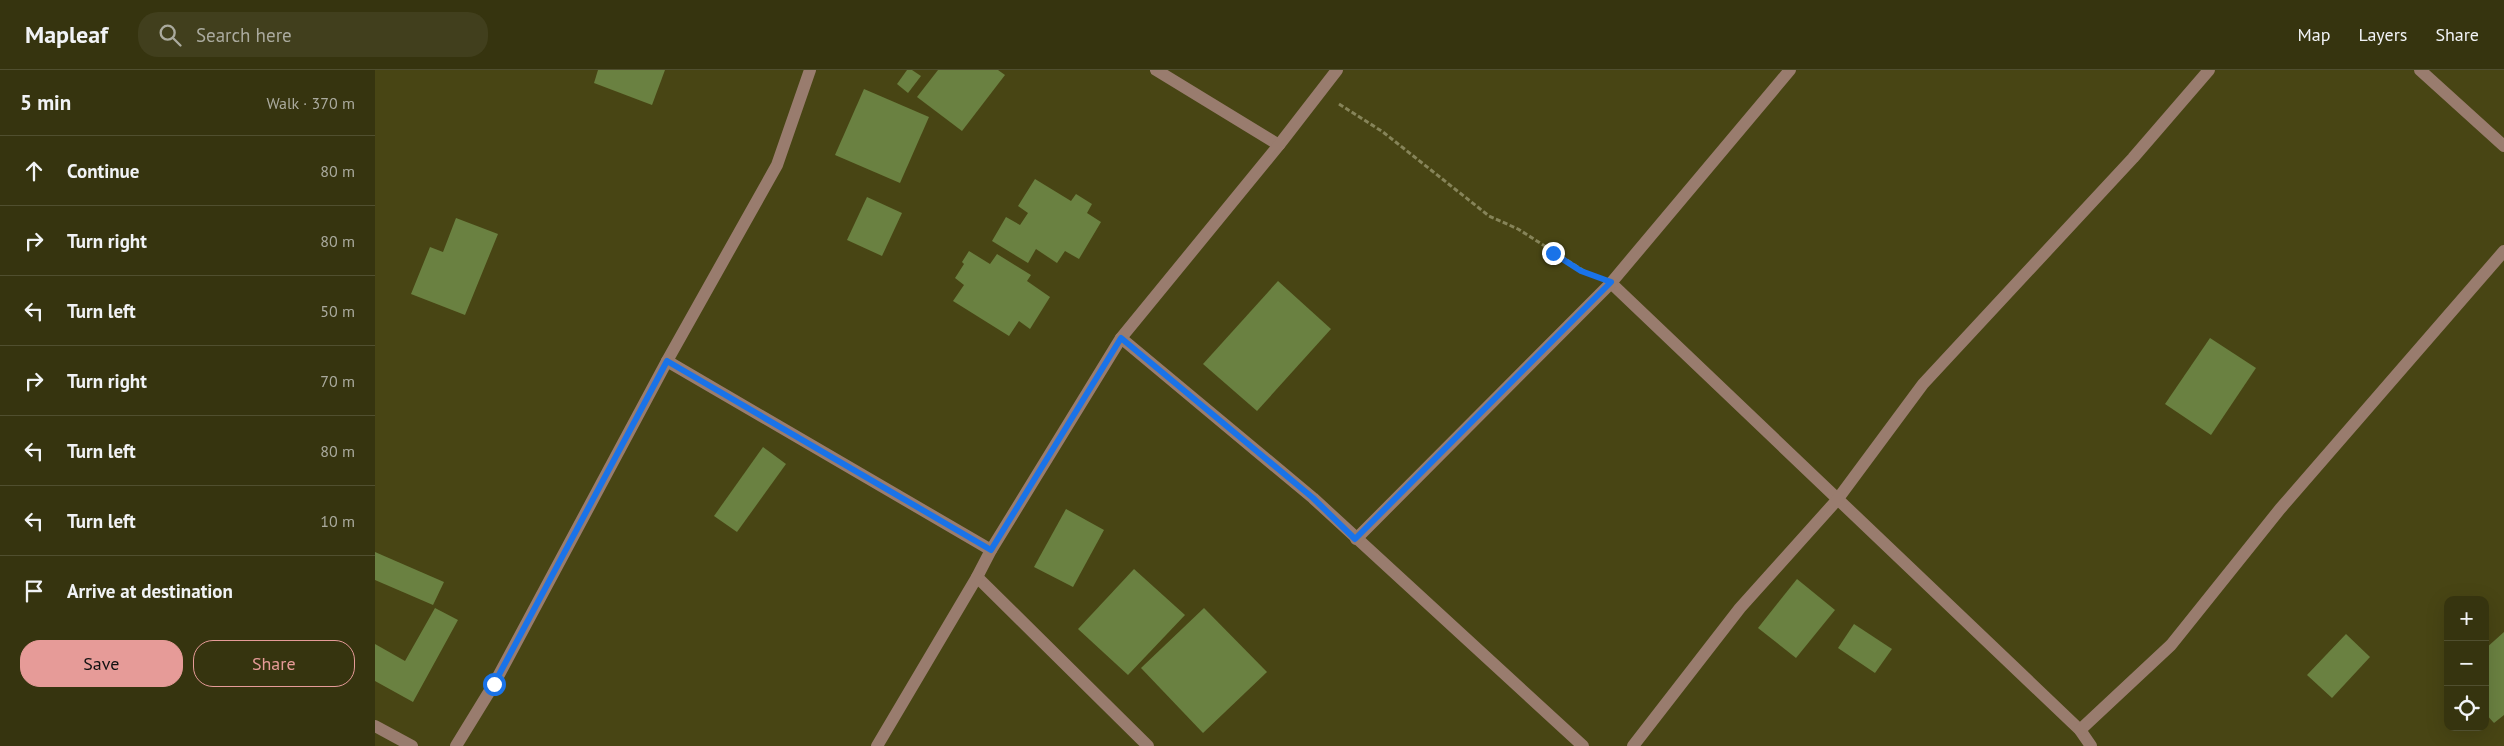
<!DOCTYPE html>
<meta charset="utf-8">
<style>
:root{--surface:#36340f;--page:#413f1d;--text:#f1f3f6;--muted:#aaaa9e;--line:#504f2f;--accent:#e69b98}
body{margin:0;font-family:"PT Sans",sans-serif;background:var(--page);color:var(--text)}
.controls{position:absolute;right:15px;bottom:15px;display:grid;overflow:hidden;border-radius:10px;box-shadow:0 5px 20px #0002}
.controls button{width:45px;height:45px;display:grid;place-items:center;padding:0;border:0;border-bottom:1px solid var(--line);background:var(--surface);color:var(--text);font:25px sans-serif}
.stop{position:absolute;width:15px;height:15px;margin:-11px;border:4px solid #1a73e8;border-radius:50%;background:#fff}
.stop.end{background:#1a73e8;border-color:#fff;box-shadow:0 1px 5px #0008}
.list{margin:0;padding:0;list-style:none}
h2{display:flex;justify-content:space-between;align-items:center;height:65px;margin:0;padding:0 20px;font-size:21px}
h2 small{font-size:16px;font-weight:400;color:var(--muted)}
.list li{display:grid;grid-template-columns:32px 1fr auto;gap:15px;align-items:center;box-sizing:border-box;height:70px;padding:0 20px;border-top:1px solid var(--line)}
.list b{display:block;font-size:19px;white-space:nowrap}
.list em{font-size:16px;font-style:normal;color:var(--muted)}
.actions{display:flex;gap:10px;padding:15px 20px}
.actions a{flex:1;padding:11px 0;border:1px solid var(--accent);border-radius:20px;text-align:center;font-size:18px;color:var(--accent)}
.actions .main{background:var(--accent);color:#111}
.icon{flex:none;width:28px;height:28px;fill:none;stroke:currentColor;stroke-width:2;stroke-linecap:round;stroke-linejoin:round}
.map{position:relative;flex:none;width:2129px;height:676px;overflow:hidden}
header{display:flex;align-items:center;gap:30px;box-sizing:border-box;height:70px;padding:0 25px;background:var(--surface);border-bottom:1px solid var(--line)}
header strong{font-size:24px}
nav{display:flex;gap:28px;margin-inline-start:auto;font-size:18px}
.search{width:350px;height:45px;background:var(--page);display:flex;align-items:center;gap:12px;box-sizing:border-box;padding:0 18px;border-radius:20px;color:var(--muted);font-size:19px}
main{display:flex}
aside{flex:1;background:var(--surface)}
.map>svg:first-child{display:block}
.building{fill:#6a8141}
.lines{fill:none;stroke-linecap:round;stroke-linejoin:round}
.path{stroke:#868459;stroke-width:3;stroke-dasharray:5 2.5;stroke-linecap:butt}
.minor{stroke:#997c6e;stroke-width:12}
.route{stroke:#1a73e8;stroke-width:6}
</style>
<header>
<strong>Mapleaf</strong>
<div class="search"><svg class="icon" aria-label="search" viewBox="0 0 24 24"><circle cx="10" cy="10" r="6"/><path d="M15 15l6 6"/></svg>Search here</div>
<nav><a>Map</a><a>Layers</a><a>Share</a></nav>
</header>
<main>
<aside>
<h2>5 min<small>Walk · 370 m</small></h2>
<ul class="list">
<li><svg class="icon" aria-label="ahead" viewBox="0 0 24 24"><path d="M12 20V5M6 11l6-6 6 6"/></svg><div><b>Continue</b></div><em>80 m</em></li>
<li><svg class="icon" aria-label="right" viewBox="0 0 24 24"><path d="M7 20v-9h11M14 6l5 5-5 5"/></svg><div><b>Turn right</b></div><em>80 m</em></li>
<li><svg class="icon" aria-label="left" viewBox="0 0 24 24"><path d="M17 20v-9H6M10 6l-5 5 5 5"/></svg><div><b>Turn left</b></div><em>50 m</em></li>
<li><svg class="icon" aria-label="right" viewBox="0 0 24 24"><path d="M7 20v-9h11M14 6l5 5-5 5"/></svg><div><b>Turn right</b></div><em>70 m</em></li>
<li><svg class="icon" aria-label="left" viewBox="0 0 24 24"><path d="M17 20v-9H6M10 6l-5 5 5 5"/></svg><div><b>Turn left</b></div><em>80 m</em></li>
<li><svg class="icon" aria-label="left" viewBox="0 0 24 24"><path d="M17 20v-9H6M10 6l-5 5 5 5"/></svg><div><b>Turn left</b></div><em>10 m</em></li>
<li><svg class="icon" aria-label="arrive" viewBox="0 0 24 24"><path d="M6 21V4h12l-3 4 3 4H6"/></svg><div><b>Arrive at destination</b></div></li>
</ul>
<div class="actions"><a class="main">Save</a><a>Share</a></div>
</aside>
<div class="map">
<svg width="2129" height="676" viewBox="0 0 2129 676">
<rect width="100%" height="100%" fill="#484514"/>
<g class="building">
<polygon points="223,0 290,0 277,35 219,13"/>
<polygon points="532,0 537,0 546,6 533,23 522,14"/>
<polygon points="563,0 623,0 630,5 587,61 542,27"/>
<polygon points="489,19 554,47 525,113 460,85"/>
<polygon points="660,109 696,131 701,124 717,134 712,143 726,152 704,189 690,181 682,193 661,179 653,193 617,171 631,147 645,155 653,143 643,136"/>
<polygon points="492,127 527,143 507,186 472,170"/>
<polygon points="81,148 123,164 90,245 36,224 55,177 68,182"/>
<polygon points="594,181 615,194 622,184 656,205 652,211 675,227 655,259 644,251 634,266 578,231 589,215 580,208 589,194 587,192"/>
<polygon points="903,211 956,259 882,341 828,294"/>
<polygon points="1835,268 1881,298 1836,365 1790,334"/>
<polygon points="388,377 411,394 362,462 339,446"/>
<polygon points="691,439 729,460 698,517 659,497"/>
<polygon points="0,482 69,512 58,535 0,510"/>
<polygon points="759,499 810,545 753,605 703,559"/>
<polygon points="1422,509 1460,540 1421,588 1383,558"/>
<polygon points="60,538 83,550 38,632 0,611 0,574 30,591"/>
<polygon points="829,538 892,602 828,663 766,598"/>
<polygon points="1479,554 1517,579 1500,603 1463,578"/>
<polygon points="2129,562 2129,645 2119,653 2110,643 2110,579"/>
<polygon points="1971,564 1995,587 1957,628 1932,605"/>
</g>
<g class="lines">
<polyline class="path" points="964,34 1008,62 1114,146 1143,159 1214,204"/>
<g class="minor">
<polyline points="781,0 904,75"/>
<polyline points="2045,0 2129,76"/>
<polyline points="1236,213 1705,660 1716,676"/>
<polyline points="746,268 938,428 1208,676"/>
<polyline points="292,291 616,480"/>
<polyline points="981,469 1236,213 1415,0"/>
<polyline points="602,507 773,676"/>
<polyline points="0,656 37,676"/>
<polyline points="1705,660 1796,575 1905,439 2129,181"/>
<polyline points="81,676 119,614 292,291 402,95 435,0"/>
<polyline points="502,676 602,507 616,480 746,268 904,75 962,0"/>
<polyline points="1258,676 1365,538 1462,430 1548,314 1758,88 1834,0"/>
</g>
</g>
<g class="lines">
<polyline class="route" points="119,614 292,291 616,480 746,268 938,428 980,469 1236,212 1206,201 1178,183"/>
</g>
</svg>
<div class="controls">
<button>+</button>
<button>−</button>
<button><svg class="icon" aria-label="locate" viewBox="0 0 24 24"><circle cx="12" cy="12" r="6"/><path d="M12 2v4M12 18v4M2 12h4M18 12h4"/></svg></button>
</div>
<div class="stop" style="left:119px;top:614px"></div>
<div class="stop end" style="left:1178px;top:183px"></div>
</div>
</main>
